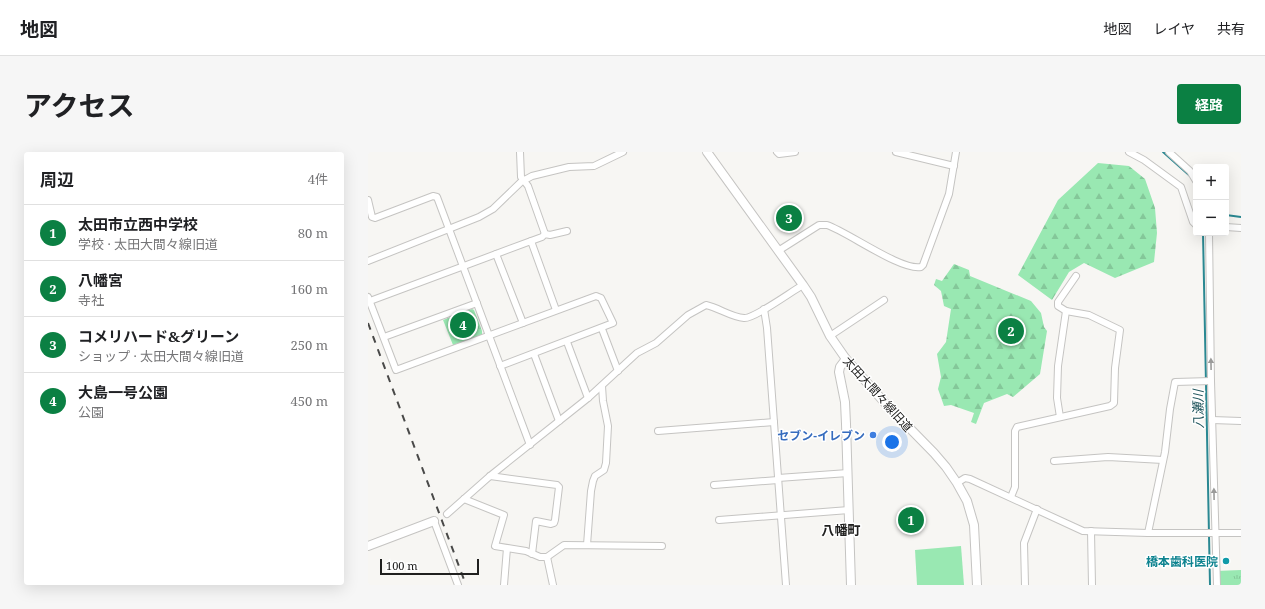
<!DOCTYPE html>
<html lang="ja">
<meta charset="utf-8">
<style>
:root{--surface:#fff;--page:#f6f6f6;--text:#202124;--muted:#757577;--line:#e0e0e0;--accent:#0b8043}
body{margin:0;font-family:"Noto Serif","Noto Sans JP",serif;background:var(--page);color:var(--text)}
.controls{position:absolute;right:12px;top:12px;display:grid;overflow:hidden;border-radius:4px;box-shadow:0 4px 16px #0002}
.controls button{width:36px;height:36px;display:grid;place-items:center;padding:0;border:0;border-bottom:1px solid var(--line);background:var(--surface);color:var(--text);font:20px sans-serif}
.scale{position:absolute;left:12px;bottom:10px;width:99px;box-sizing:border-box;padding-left:4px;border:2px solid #20201f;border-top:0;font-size:11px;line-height:14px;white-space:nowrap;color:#20201f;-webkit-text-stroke:3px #fff;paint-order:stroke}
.you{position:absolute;left:524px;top:290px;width:14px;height:14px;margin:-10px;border:3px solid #fff;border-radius:50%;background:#1a73e8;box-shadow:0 0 0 6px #1a73e833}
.badge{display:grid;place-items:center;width:26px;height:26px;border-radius:50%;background:var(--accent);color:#fff;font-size:13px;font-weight:700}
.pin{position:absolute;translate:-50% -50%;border:2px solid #fff;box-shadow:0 1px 4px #0006}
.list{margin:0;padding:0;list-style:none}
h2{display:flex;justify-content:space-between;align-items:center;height:52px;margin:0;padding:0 16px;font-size:17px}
h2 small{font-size:13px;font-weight:400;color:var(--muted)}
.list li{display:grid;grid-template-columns:26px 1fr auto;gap:12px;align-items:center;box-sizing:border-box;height:56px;padding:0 16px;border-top:1px solid var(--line)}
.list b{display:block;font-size:15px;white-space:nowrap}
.list p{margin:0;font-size:13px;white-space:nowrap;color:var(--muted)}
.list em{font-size:13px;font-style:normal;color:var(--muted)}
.map{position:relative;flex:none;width:873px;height:433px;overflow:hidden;border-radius:4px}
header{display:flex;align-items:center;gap:24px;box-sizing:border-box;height:56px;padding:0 20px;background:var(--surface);border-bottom:1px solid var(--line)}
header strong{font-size:19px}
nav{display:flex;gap:22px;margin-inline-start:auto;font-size:14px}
.intro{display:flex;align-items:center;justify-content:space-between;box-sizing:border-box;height:96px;padding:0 24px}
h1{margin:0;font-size:28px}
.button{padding:10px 18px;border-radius:4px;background:var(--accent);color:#fff;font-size:14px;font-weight:700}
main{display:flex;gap:24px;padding:0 24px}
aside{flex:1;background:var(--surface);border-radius:4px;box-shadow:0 4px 16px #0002}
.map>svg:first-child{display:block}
.forest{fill:url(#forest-firs)}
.park{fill:url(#park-tufts)}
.pitch{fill:#99e8b2}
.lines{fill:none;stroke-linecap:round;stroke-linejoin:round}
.stream{stroke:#2a8892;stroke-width:2}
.minor-casing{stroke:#c5c4c2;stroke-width:8}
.tertiary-casing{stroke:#c5c4c2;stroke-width:10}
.minor{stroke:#fff;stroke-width:6}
.tertiary{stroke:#fff;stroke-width:8}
.rail{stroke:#494948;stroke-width:2;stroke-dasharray:7 7;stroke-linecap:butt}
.oneway{fill:#9b9b9a}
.shop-dot{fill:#3f7fe0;stroke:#fff;stroke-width:1.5}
.culture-dot{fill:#0f9aa8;stroke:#fff;stroke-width:1.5}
.labels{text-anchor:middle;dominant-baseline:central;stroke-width:3;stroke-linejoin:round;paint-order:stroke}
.street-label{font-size:12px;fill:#20201f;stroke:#fff}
.shop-label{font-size:12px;font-weight:bold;fill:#366cbe;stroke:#fff;text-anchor:end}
.culture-label{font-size:12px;font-weight:bold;fill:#0d838f;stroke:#fff;text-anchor:end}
.water-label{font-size:13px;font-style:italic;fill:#20555c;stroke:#fff}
.neighbourhood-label{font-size:13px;font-weight:bold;fill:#20201f;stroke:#fff}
</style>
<header>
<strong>地図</strong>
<nav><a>地図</a><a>レイヤ</a><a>共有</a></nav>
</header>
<div class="intro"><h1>アクセス</h1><a class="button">経路</a></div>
<main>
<aside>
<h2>周辺<small>4件</small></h2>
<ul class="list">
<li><span class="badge">1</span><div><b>太田市立西中学校</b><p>学校 · 太田大間々線旧道</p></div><em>80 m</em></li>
<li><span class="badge">2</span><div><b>八幡宮</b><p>寺社</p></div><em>160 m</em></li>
<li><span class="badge">3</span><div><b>コメリハード&amp;グリーン</b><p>ショップ · 太田大間々線旧道</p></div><em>250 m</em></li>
<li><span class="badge">4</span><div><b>大島一号公園</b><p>公園</p></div><em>450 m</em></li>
</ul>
</aside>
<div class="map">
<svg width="873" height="433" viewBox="0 0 873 433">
<defs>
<pattern id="forest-firs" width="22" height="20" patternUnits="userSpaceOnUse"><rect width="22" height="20" fill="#99e8b2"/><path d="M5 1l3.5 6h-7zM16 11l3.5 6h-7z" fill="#84c799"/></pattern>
<pattern id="park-tufts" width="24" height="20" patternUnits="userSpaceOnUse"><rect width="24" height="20" fill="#99e8b2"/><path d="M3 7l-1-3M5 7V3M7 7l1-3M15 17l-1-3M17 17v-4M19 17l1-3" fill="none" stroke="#84c799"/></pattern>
</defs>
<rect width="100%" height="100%" fill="#f7f6f3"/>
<g class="forest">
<polygon points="730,11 761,14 777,27 787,56 789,81 786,110 747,126 716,111 701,120 684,148 650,123 690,48"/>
<polygon points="586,112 601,118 602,124 663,149 673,161 676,175 679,179 672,222 645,245 639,242 616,251 608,272 603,270 606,261 583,253 576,254 570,237 573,225 569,202 578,190 583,157 576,154 573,139 566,133 568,127 574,129"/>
</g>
<g class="park">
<polygon points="104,157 106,158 114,179 114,183 85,193 75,168"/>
<polygon points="873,418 873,433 849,433 848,419"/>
</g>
<polygon class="pitch" points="593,394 596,433 549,433 547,398"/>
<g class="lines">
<g class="stream">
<polyline points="795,0 822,24"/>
<polyline points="858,63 873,65"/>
<polyline points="835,81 842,433"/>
</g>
<g class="minor-casing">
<g id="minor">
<polyline points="152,0 153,25 160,34 177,82"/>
<polyline points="409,0 411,2 427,0"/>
<polyline points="528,0 586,14"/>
<polyline points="761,0 776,8 813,35 825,70 828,73"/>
<polyline points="801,0 822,19 828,29"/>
<polyline points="0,48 4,65 7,66 65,44 69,45 162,293"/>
<polyline points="858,75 873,76"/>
<polyline points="841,81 843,229 849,433"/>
<polyline points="163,89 188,158"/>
<path d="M410,99l41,-26h8c21,7 74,46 94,42l2,-2 26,-71 7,-42"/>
<polyline points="128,102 155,171"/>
<polyline points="0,109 111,65 125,57 153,30 164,24 201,15 226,14 255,0"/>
<polyline points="0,145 28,218 228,144 233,146 245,171 132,214"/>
<polyline points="2,149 163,89 174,85 177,82 182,83 199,79"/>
<polyline points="396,157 399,176 418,433"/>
<polyline points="234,177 250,219"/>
<polyline points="462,184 516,148"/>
<polyline points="16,185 109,151"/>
<polyline points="199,190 220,246"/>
<polyline points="166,202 191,269"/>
<polyline points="692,265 689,246 690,214 698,159"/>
<polyline points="844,268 873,269"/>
<polyline points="290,279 406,270"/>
<polyline points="686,309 740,305 795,308"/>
<polyline points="122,324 189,333 191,335 187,368 186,371 183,372 168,369 164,402"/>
<polyline points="410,326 480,321"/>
<polyline points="589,331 597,326 602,327 715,379 780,381 873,381"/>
<polyline points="346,333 410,328"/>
<polyline points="643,345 647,335 647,279 649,275 742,254 746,251 747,216 752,178 721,163 698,159 690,154 690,150 708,124"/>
<polyline points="96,347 136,363 127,394 158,399 172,405 179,405 196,393 294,394"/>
<path d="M79,362l43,-38 98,-78 49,-45 19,-10 32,-28 18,-10c13,3 25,12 38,13 10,1 48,-27 59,-33"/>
<polyline points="351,368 481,358"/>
<polyline points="66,369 90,433"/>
<polyline points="723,379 724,433"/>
<polyline points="780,381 797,300 802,257 807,230 843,229"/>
<polyline points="219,393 223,339 225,329 227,324 236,318 238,311 240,274 235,249 234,234"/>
<polyline points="179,405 185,433"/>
<polyline points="136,433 139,396"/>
<polyline points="657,433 656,391 669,357"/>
</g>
</g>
<g class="tertiary-casing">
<g id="tertiary">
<polyline points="339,0 435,133 443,145 462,184 478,207 517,251 566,301 578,315 589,331 599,349 606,373 609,433"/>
<polyline points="478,207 472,215 471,220 477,250 478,272 483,433"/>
<polyline points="0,394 66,369"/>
</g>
</g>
<use href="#minor" class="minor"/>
<use href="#tertiary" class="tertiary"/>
<polyline class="rail" points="0,171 98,433"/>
</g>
<defs><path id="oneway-solid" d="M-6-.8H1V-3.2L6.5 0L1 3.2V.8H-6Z"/></defs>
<g class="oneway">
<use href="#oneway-solid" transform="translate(843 212) rotate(-91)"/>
<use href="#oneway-solid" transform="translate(846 342) rotate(-91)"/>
</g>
<circle class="shop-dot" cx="505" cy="283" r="4"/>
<circle class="culture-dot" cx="858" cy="409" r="4"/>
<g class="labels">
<g class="street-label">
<text transform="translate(510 242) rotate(48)">太田大間々線旧道</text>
</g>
<g class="shop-label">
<text x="497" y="283">セブン-イレブン</text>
</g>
<g class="culture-label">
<text x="850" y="409">橋本歯科医院</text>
</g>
<g class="water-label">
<text transform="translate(830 257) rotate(-91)">八瀬川</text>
</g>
<g class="neighbourhood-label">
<text x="473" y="378">八幡町</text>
</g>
</g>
</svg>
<div class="controls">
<button>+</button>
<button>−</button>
</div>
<div class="scale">100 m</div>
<div class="you"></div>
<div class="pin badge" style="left:543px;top:368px">1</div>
<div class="pin badge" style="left:643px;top:179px">2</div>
<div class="pin badge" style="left:421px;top:66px">3</div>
<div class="pin badge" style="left:95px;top:173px">4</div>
</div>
</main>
